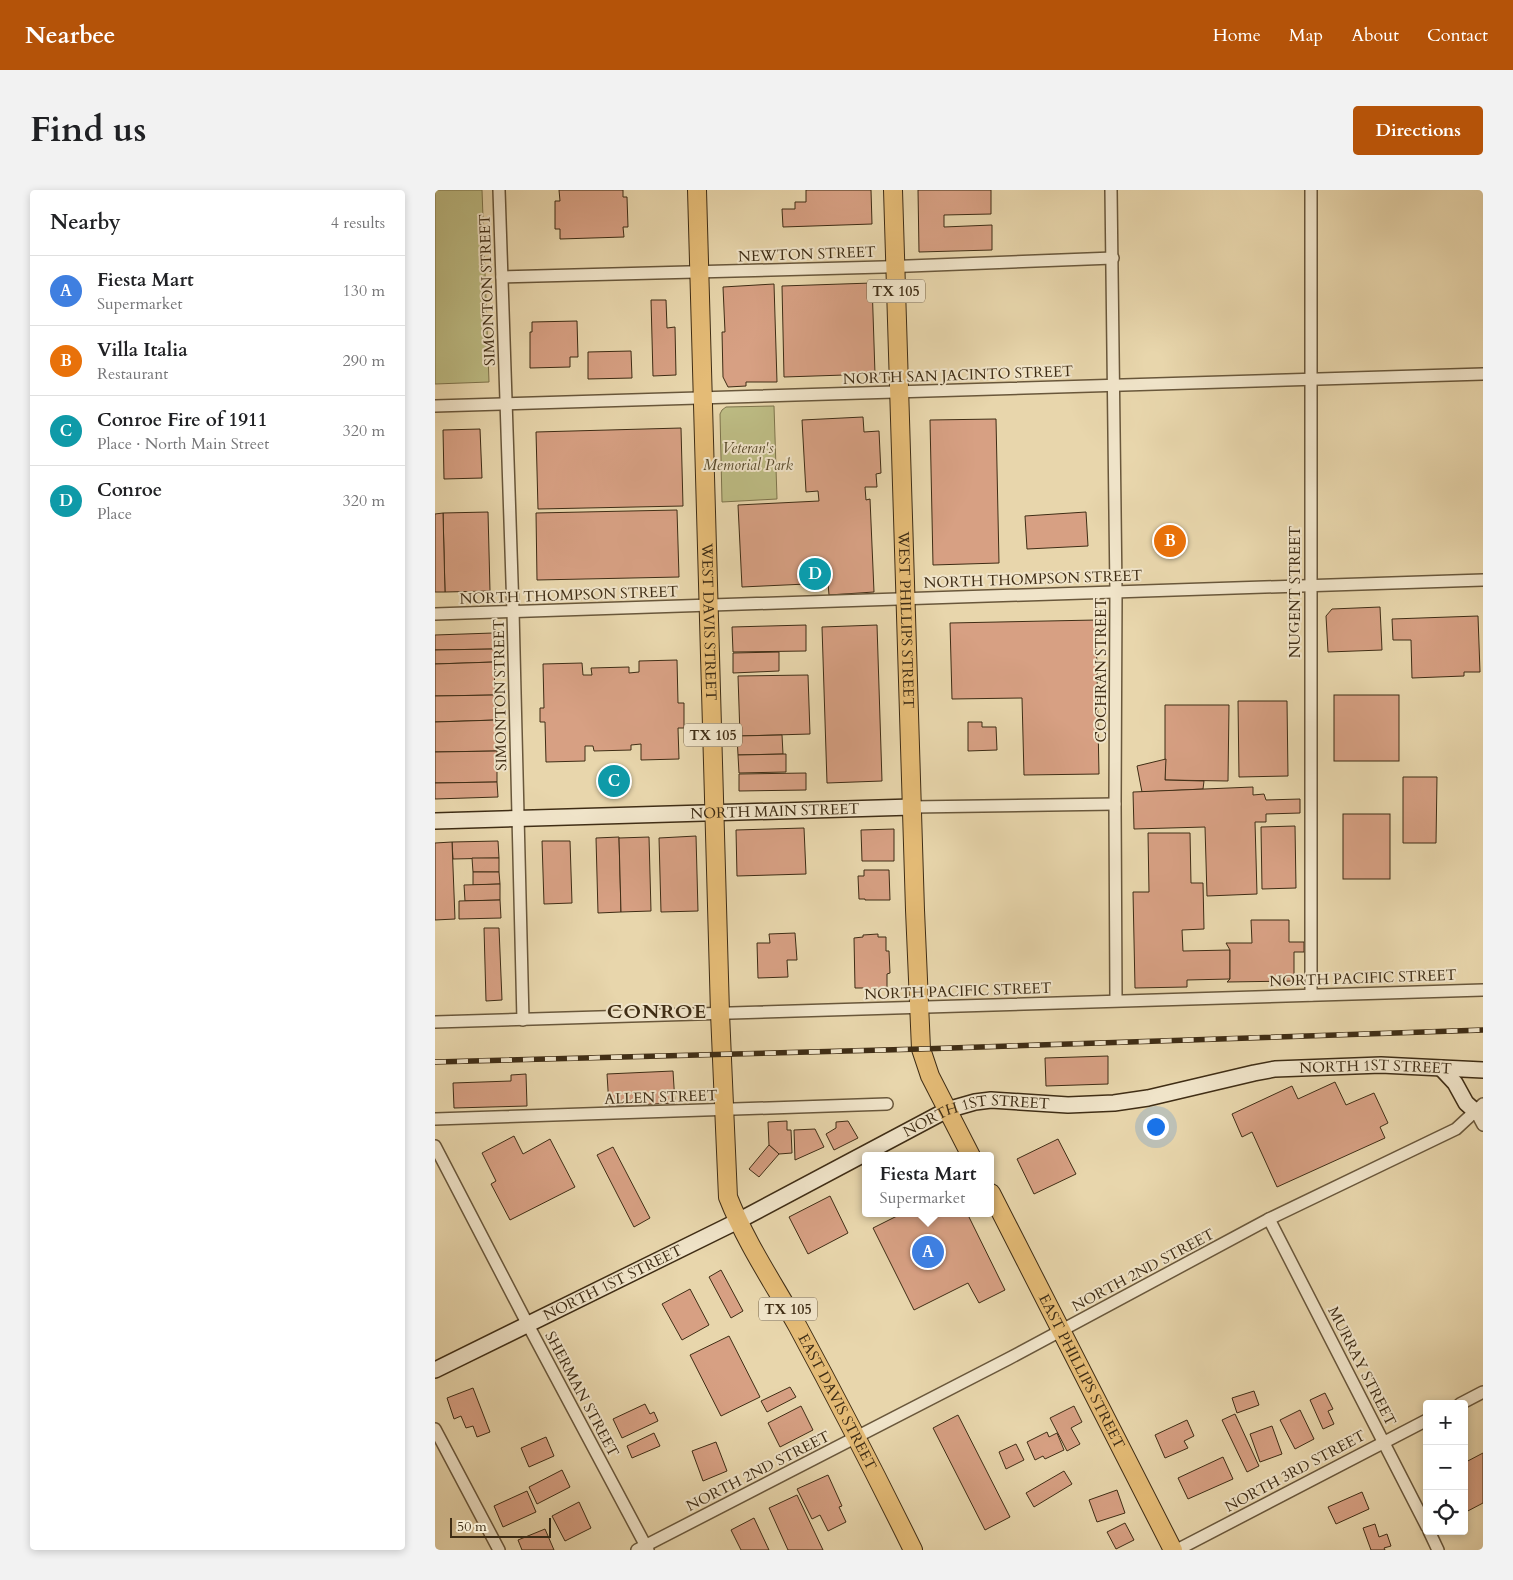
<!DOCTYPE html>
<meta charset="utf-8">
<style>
:root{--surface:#fff;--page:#f2f2f2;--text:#202124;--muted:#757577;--line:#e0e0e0;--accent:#b45309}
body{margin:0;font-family:Cardo,serif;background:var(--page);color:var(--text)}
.controls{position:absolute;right:15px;bottom:15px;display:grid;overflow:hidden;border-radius:5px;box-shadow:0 2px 8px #0003}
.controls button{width:45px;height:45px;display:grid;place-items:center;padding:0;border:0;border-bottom:1px solid var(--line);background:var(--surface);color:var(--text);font:25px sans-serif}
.scale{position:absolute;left:15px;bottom:12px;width:101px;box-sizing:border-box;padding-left:5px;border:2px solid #3f2d15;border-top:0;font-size:14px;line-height:18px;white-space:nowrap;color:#3f2d15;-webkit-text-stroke:4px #f0e4c9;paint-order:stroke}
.you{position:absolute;left:720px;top:936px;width:18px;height:18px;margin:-12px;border:4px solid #fff;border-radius:50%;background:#1a73e8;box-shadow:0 0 0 8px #1a73e833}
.badge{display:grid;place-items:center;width:32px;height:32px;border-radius:50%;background:var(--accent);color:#fff;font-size:16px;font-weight:700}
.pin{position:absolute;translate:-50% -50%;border:2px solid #fff;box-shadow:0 1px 5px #0006}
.popup{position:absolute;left:427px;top:962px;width:132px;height:65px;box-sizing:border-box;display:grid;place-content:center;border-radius:5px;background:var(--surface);filter:drop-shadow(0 1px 4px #0005);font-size:16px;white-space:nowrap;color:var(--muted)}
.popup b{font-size:19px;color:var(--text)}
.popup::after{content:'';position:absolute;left:50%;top:100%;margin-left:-10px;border:10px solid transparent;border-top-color:var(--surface)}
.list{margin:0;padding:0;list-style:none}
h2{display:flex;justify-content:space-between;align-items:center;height:65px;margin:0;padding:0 20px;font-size:21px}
h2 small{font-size:16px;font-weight:400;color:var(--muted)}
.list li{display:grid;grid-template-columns:32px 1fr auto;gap:15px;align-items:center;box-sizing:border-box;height:70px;padding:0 20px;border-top:1px solid var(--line)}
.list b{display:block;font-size:19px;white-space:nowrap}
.list p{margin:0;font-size:16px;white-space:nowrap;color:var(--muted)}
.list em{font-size:16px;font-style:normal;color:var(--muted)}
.icon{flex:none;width:28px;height:28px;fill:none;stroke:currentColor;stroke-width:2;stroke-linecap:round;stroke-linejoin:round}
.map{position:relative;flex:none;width:1048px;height:1360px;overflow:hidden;border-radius:5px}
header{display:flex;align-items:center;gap:30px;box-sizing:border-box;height:70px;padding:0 25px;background:var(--accent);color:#fff}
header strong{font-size:24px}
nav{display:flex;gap:28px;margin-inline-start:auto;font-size:18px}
.intro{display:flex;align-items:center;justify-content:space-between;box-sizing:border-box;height:120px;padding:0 30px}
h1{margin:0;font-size:35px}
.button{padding:12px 22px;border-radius:5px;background:var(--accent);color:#fff;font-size:18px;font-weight:700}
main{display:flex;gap:30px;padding:0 30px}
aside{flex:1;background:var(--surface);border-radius:5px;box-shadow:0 2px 8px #0003}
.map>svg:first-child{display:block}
.green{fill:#bdbc84;stroke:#7e744c}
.building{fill:#d7a083;stroke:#3f2d15}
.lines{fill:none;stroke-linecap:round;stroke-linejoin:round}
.street-casing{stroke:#69573b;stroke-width:14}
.secondary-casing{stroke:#3f2d15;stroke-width:18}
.primary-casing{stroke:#3f2d15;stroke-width:20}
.street{stroke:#f0e4c9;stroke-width:11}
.secondary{stroke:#f0e4c9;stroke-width:15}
.primary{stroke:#e4bb76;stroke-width:18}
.rail-casing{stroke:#3f2d15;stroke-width:5.5}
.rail{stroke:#f0e4c9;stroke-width:4;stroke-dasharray:11;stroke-linecap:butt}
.labels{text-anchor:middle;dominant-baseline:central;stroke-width:4;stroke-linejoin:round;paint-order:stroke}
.shield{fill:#f0e4c9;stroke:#74644b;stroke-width:1}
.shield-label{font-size:14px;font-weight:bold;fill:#3f2d15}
.street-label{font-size:15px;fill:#3f2d15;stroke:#f0e4c9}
.park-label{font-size:15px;font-style:italic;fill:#584a2b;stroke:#f0e4c9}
.district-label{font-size:20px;font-weight:bold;letter-spacing:1px;fill:#3f2d15;stroke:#f0e4c9}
</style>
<header>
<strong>Nearbee</strong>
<nav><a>Home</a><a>Map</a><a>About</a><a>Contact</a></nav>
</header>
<div class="intro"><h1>Find us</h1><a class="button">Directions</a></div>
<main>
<aside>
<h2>Nearby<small>4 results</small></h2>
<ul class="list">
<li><span class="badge" style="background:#3f7fe0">A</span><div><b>Fiesta Mart</b><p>Supermarket</p></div><em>130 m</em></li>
<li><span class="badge" style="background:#e8710a">B</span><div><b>Villa Italia</b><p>Restaurant</p></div><em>290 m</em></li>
<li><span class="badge" style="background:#0f9aa8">C</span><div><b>Conroe Fire of 1911</b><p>Place · North Main Street</p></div><em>320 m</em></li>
<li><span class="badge" style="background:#0f9aa8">D</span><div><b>Conroe</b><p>Place</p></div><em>320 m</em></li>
</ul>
</aside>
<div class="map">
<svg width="1048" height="1360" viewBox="0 0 1048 1360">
<rect width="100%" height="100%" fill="#e8d6ac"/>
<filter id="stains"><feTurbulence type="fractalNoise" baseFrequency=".004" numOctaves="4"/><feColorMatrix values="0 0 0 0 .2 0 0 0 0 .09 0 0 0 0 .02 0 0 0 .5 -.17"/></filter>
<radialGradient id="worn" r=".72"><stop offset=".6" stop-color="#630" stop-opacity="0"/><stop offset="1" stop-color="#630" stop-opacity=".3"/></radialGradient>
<g class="green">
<polygon points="0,0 47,0 54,192 0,194"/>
<polygon points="339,216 342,309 287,312 285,224 287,220 291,217"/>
</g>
<g class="building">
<polygon points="124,0 188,0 188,7 192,7 193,37 188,37 189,47 125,49 125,39 120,39 120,11 125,11"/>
<polygon points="371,0 436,0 437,34 348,37 347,19 360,19 360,12 371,12"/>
<polygon points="483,0 556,0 556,24 509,25 509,37 557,35 557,60 484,62"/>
<polygon points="437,93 440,184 349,187 347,96"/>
<polygon points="339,94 342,192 311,192 311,196 293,197 288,187 287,142 290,142 288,97"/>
<polygon points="216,110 231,110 232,138 240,137 241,185 218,186"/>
<polygon points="142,131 143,167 135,167 135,177 95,178 95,142 97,142 97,132"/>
<polygon points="196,161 197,188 153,189 153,162"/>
<polygon points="428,227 429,242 444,241 446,283 441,284 442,297 430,297 431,310 435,309 439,402 394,405 393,393 307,397 303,315 384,311 383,301 371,302 367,230"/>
<polygon points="561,229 564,373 498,375 495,230"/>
<polygon points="246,238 248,316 103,319 101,242"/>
<polygon points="45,239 47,288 9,289 8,240"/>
<polygon points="242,320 244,387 102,390 101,323"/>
<polygon points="53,322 55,401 10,402 8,323"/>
<polygon points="651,322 653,356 592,359 590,326"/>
<polygon points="8,323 10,402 0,402 0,324"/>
<polygon points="945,417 947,460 893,462 891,426 897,419"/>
<polygon points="1043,426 1045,482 1029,482 1029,486 977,488 976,450 958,450 957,429"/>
<polygon points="661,430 664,584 589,585 587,508 517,509 515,433"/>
<polygon points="371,435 371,461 298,462 297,437"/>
<polygon points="442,435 447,591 392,593 387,437"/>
<polygon points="58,443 59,459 0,460 0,445"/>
<polygon points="59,459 59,472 0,474 0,460"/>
<polygon points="344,462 344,481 298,483 298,463"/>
<polygon points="242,470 243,513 249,513 249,538 243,538 244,569 206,570 206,554 196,555 196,560 159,561 158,556 150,556 150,571 111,572 110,532 105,532 105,518 109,518 108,474 147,473 148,485 157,485 156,478 194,477 194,483 204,482 204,471"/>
<polygon points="59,472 60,505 0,506 0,474"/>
<polygon points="373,485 375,544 305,546 303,486"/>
<polygon points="60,505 61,530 0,532 0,506"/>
<rect x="899" y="505" width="65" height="66"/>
<polygon points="803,511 852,511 853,586 804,587"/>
<polygon points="730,515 794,515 793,591 730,590"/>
<polygon points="61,530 62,561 0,562 0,532"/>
<polygon points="533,532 547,532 547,537 561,537 562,560 533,561"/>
<polygon points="347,545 348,564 303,565 302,546"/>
<polygon points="62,561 62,592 0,593 0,562"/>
<polygon points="351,564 351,582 304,583 303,565"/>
<polygon points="731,569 730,590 769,591 768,599 707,602 702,576"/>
<polygon points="371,583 371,600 304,601 304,584"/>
<polygon points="968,587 1002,587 1001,653 968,653"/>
<polygon points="62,592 63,607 0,609 0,593"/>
<polygon points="818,597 818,605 829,604 831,610 865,609 865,623 831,624 831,632 820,632 822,704 772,706 770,637 699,639 698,602"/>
<rect x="908" y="624" width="47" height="65"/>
<polygon points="860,636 861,698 827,699 826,637"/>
<polygon points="369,638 371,684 302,686 301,640"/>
<polygon points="459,639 459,671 427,671 426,640"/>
<polygon points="713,643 755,643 756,693 768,693 769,739 747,740 748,761 795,760 795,789 752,790 752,797 700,798 698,702 714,702"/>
<polygon points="261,646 263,721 226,722 224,648"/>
<polygon points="184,647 186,722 163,723 161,648"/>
<polygon points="214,647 216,721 186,722 184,648"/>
<polygon points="63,651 64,668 18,669 17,652"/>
<polygon points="107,651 135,651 137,713 109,714"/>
<polygon points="17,652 20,729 0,730 0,653"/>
<polygon points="37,668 64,668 64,682 38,682"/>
<polygon points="429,680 454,680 455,710 430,710 430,709 424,709 423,686 429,686"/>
<polygon points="38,682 64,682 65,694 38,695"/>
<polygon points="65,694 65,710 30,711 29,695"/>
<polygon points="65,710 66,728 24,729 24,711"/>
<polygon points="816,730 854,730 854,752 869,752 869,762 859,762 859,791 792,792 795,789 795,760 791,753 817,753"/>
<polygon points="49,738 64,738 67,810 51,811"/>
<polygon points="360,743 362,770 352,770 353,787 323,788 322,753 335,753 334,744"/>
<polygon points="443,744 443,747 451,747 451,761 454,761 455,783 452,784 452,797 444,798 445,801 430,801 430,798 420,798 419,748 428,747 428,745"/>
<polygon points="673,866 673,894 611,896 610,868"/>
<polygon points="238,881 240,913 174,916 172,884"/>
<polygon points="91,884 92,916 19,918 18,893 76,891 76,885"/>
<polygon points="900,892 911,915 939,903 953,933 945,937 950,948 842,997 817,942 807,947 797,924 857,896 863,909"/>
<polygon points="352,931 352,940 356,940 357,963 344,964 334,955 333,932"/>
<polygon points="413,931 423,948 399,960 391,944 401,938 401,932"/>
<polygon points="380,939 389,957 360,970 359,940"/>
<polygon points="79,946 88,964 115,949 140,997 75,1030 56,994 61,991 47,963"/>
<polygon points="623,949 641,984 599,1004 582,969"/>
<polygon points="334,955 344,964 324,987 314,979"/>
<polygon points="178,957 215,1028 199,1037 162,965"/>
<polygon points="395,1006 413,1043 373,1064 354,1027"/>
<polygon points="468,1023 532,1023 570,1100 544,1113 533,1093 479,1120 438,1038"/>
<polygon points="286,1080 308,1121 296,1128 274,1087"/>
<polygon points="255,1099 274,1135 247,1150 227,1114"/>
<polygon points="294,1146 325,1207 286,1226 255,1165"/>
<polygon points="355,1197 361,1207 332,1222 326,1211"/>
<polygon points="38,1198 55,1242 42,1247 38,1236 31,1238 26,1226 19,1229 12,1208"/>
<polygon points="819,1201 824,1215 802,1223 797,1208"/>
<polygon points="890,1203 898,1219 893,1221 899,1234 888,1239 875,1210"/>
<polygon points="210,1214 215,1224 219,1222 223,1231 187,1248 178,1229"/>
<polygon points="366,1216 378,1240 345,1257 333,1233"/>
<polygon points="639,1216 647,1232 636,1238 645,1254 632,1261 615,1228"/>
<polygon points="865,1220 879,1249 860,1259 845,1230"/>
<polygon points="800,1224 824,1276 812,1282 787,1230"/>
<polygon points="523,1225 575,1327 550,1340 498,1238"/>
<polygon points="752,1230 759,1246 749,1251 753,1258 730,1268 720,1245"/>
<polygon points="837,1236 847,1264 825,1272 815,1244"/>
<polygon points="612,1242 614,1247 622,1243 629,1260 610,1269 608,1266 600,1270 592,1252"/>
<polygon points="219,1243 225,1256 197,1268 192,1256"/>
<polygon points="111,1247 119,1266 94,1277 86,1258"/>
<polygon points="281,1252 292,1281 268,1291 257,1261"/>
<polygon points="581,1254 589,1270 571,1279 564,1262"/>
<polygon points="1048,1263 1048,1313 1029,1323 1029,1273"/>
<polygon points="788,1267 798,1289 753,1309 743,1288"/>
<polygon points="127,1280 135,1297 102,1314 94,1297"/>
<polygon points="629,1281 637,1294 599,1317 591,1303"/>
<polygon points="393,1285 407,1316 404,1317 411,1332 393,1341 385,1325 377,1329 362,1299"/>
<polygon points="682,1300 690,1323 662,1332 654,1310"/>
<polygon points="92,1301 101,1322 68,1337 59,1316"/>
<polygon points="927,1302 934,1319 901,1334 893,1317"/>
<polygon points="362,1305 388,1360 353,1360 334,1318"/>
<polygon points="144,1312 156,1338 130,1351 117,1326"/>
<polygon points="319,1328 334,1360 306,1360 296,1340"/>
<polygon points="690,1333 699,1350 681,1359 672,1342"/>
<polygon points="940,1334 944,1347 952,1344 956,1356 949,1358 950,1360 936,1360 928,1338"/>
<polygon points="110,1339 119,1360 87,1360 83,1350"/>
</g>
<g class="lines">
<g class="street-casing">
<g id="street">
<polyline points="64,0 78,421 88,830"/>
<polyline points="676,0 681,402 680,614 681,810"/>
<polyline points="67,87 448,77 678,68"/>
<polyline points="0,216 1048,184"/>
<polyline points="0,424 1048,390"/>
<polyline points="477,617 680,614"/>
<polyline points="876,805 876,0"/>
<polyline points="0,832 1048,800"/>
<polyline points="1041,922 1048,935"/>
<polyline points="0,929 452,914"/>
<polyline points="0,956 92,1133 213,1360"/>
<polyline points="834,1029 992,1337"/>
<polyline points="1025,1214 1048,1202"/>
<polyline points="0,1239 64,1360"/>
<polyline points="994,1341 1003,1360"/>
<polyline points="202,1360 573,1169 834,1029 1021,939 1048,914"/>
<polyline points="742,1360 992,1230"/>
</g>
</g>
<g class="secondary-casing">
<g id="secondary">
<path id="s1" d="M0,631l477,-14"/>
<polyline points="1006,878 1020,893 1031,913 1041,922"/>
<path id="s2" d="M0,1180l303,-149 209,-111 28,-8 16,-2 77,5 46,-2 34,-5 106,-25 21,-4 106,-4 102,5"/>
</g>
</g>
<g class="primary-casing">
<g id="primary">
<path id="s3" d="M262,0l23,823 8,184c18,46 46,87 70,130 40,74 78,148 115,223"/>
<path id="s4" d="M458,0l22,720 6,139 9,27 41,80"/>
<path id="s5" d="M556,1003l182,357"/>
</g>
</g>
<use href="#street" class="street"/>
<use href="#secondary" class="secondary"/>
<use href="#primary" class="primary"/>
<g class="rail-casing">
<polyline id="rail" points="0,872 486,859 1048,840"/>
</g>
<use href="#rail" class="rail"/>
</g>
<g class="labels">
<g class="shield">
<rect x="432" y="89.5" width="58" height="23" rx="4"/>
<rect x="249" y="533.5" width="58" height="23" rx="4"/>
<rect x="324" y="1107.5" width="58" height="23" rx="4"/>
</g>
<g class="shield-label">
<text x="461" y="101">TX 105</text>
<text x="278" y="545">TX 105</text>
<text x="353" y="1119">TX 105</text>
</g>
<g class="street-label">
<text transform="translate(372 64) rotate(-2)">NEWTON STREET</text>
<text transform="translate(52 100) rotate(-92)">SIMONTON STREET</text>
<text transform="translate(523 185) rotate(-2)">NORTH SAN JACINTO STREET</text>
<text transform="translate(598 389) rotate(-2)">NORTH THOMPSON STREET</text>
<text transform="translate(860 402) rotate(-90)">NUGENT STREET</text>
<text transform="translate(134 405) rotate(-2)">NORTH THOMPSON STREET</text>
<text stroke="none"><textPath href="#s4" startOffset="430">WEST PHILLIPS STREET</textPath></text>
<text stroke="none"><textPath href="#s3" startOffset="432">WEST DAVIS STREET</textPath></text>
<text transform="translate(666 480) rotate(-90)">COCHRAN STREET</text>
<text transform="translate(65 505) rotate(-91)">SIMONTON STREET</text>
<text stroke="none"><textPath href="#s1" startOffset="340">NORTH MAIN STREET</textPath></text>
<text transform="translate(928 788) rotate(-2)">NORTH PACIFIC STREET</text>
<text transform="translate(523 801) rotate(-2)">NORTH PACIFIC STREET</text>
<text stroke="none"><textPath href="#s2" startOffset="1008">NORTH 1ST STREET</textPath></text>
<text transform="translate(226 907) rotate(-2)">ALLEN STREET</text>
<text stroke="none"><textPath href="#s2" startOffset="602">NORTH 1ST STREET</textPath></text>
<text transform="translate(708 1080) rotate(-28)">NORTH 2ND STREET</text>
<text stroke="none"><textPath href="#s2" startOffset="198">NORTH 1ST STREET</textPath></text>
<text transform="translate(927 1176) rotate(63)">MURRAY STREET</text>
<text stroke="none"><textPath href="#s5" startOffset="200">EAST PHILLIPS STREET</textPath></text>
<text transform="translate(147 1204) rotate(62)">SHERMAN STREET</text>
<text stroke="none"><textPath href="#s3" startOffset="1240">EAST DAVIS STREET</textPath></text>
<text transform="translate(323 1281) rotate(-27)">NORTH 2ND STREET</text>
<text transform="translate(860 1281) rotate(-28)">NORTH 3RD STREET</text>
</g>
<g class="park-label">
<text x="313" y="258">Veteran's<tspan x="313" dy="17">Memorial Park</tspan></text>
</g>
<g class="district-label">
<text x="222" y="821">CONROE</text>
</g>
</g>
<rect width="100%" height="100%" filter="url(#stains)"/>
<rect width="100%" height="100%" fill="url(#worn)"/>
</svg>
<div class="controls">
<button>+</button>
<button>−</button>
<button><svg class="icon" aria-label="locate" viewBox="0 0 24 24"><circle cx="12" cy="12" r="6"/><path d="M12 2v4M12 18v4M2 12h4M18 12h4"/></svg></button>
</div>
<div class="scale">50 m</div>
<div class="you"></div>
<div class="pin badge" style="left:493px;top:1062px;background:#3f7fe0">A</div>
<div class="popup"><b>Fiesta Mart</b>Supermarket</div>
<div class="pin badge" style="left:735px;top:351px;background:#e8710a">B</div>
<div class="pin badge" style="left:179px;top:591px;background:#0f9aa8">C</div>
<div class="pin badge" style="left:380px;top:384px;background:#0f9aa8">D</div>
</div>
</main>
